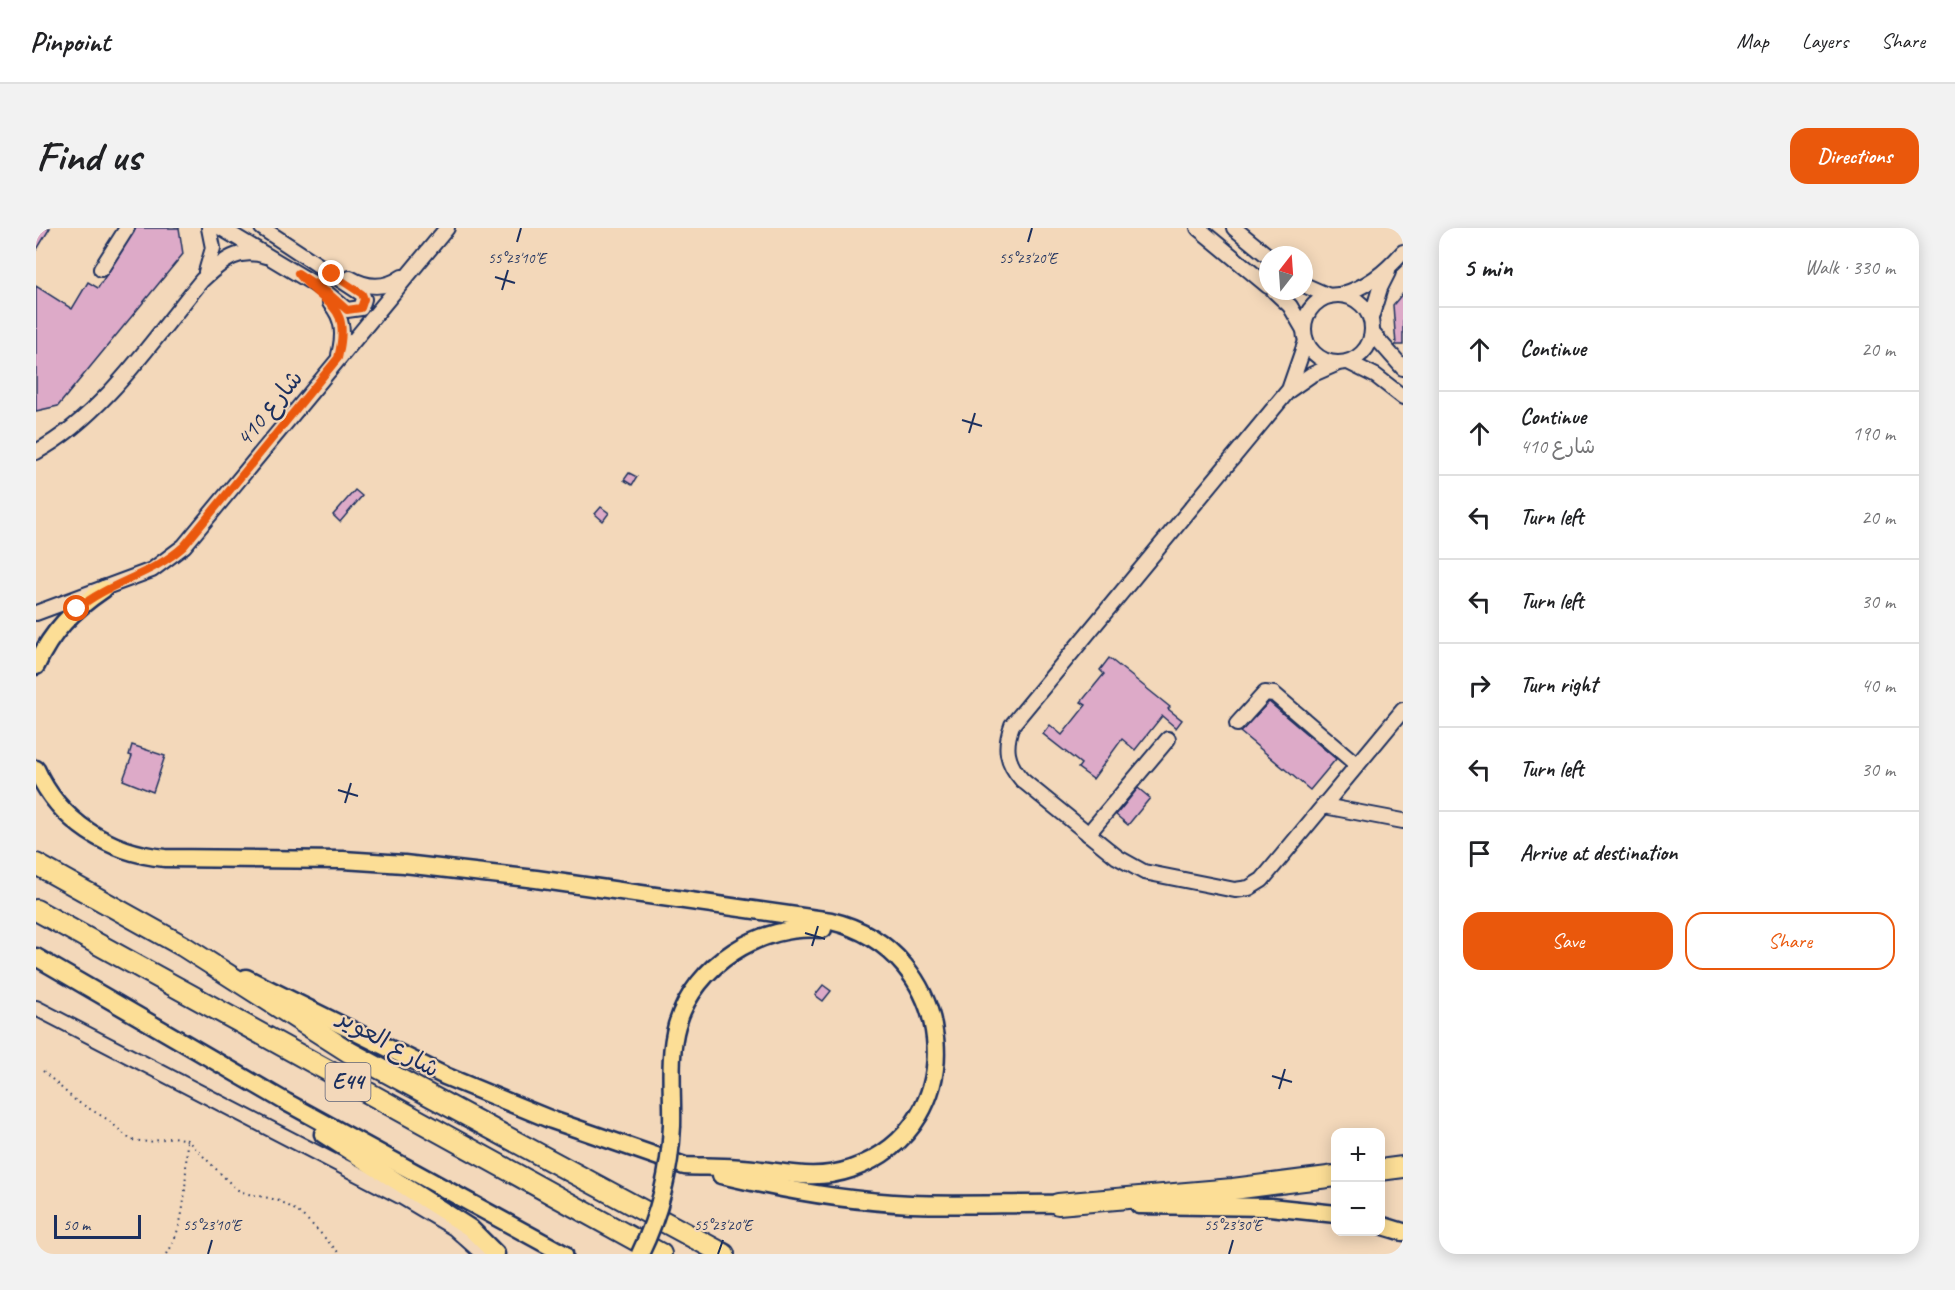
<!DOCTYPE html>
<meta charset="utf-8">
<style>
:root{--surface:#fff;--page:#f2f2f2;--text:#202124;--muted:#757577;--line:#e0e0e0;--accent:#ea580c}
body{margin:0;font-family:Caveat,"Playpen Sans Arabic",sans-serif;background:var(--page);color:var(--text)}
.controls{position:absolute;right:18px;bottom:18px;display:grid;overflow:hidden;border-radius:12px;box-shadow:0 3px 15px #0003}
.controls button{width:54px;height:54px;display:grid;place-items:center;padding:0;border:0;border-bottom:2px solid var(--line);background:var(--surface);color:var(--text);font:30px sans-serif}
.compass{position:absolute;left:1223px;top:18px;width:54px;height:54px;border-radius:50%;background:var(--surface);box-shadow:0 3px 15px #0003;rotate:17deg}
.scale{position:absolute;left:18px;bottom:15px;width:87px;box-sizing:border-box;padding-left:6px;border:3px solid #1b2f5e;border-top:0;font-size:16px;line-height:21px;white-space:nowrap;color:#1b2f5e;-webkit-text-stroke:4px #f3d8ba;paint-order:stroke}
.stop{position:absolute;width:18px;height:18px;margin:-14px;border:4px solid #ea580c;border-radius:50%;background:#fff}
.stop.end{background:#ea580c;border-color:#fff;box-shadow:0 2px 6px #0008}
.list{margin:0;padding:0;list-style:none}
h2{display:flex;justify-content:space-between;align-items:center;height:78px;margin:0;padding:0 24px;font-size:26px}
h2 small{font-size:20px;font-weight:400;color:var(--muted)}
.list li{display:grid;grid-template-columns:39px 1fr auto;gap:18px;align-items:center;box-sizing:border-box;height:84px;padding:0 24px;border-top:2px solid var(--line)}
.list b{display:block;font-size:22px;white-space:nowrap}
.list p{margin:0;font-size:20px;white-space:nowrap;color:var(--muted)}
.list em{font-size:20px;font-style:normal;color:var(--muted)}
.actions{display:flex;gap:12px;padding:18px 24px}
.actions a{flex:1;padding:14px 0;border:2px solid var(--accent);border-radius:18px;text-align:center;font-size:21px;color:var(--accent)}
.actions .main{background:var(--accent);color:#fff}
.icon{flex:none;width:33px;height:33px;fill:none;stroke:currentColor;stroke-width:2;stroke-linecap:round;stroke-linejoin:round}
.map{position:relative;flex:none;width:1367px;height:1026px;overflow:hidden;border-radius:18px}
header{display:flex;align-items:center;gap:36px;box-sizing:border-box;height:84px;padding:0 30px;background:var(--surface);border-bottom:2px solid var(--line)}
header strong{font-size:28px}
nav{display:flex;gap:33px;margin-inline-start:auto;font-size:21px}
.intro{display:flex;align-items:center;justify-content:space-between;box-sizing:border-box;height:144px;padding:0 36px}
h1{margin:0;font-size:42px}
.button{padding:15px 27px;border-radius:18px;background:var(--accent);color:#fff;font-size:21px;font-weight:700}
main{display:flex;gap:36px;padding:0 36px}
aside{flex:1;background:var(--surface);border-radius:18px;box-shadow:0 3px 15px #0003}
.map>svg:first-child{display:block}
.building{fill:#ddaac8;stroke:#1b2f5e;stroke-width:1.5}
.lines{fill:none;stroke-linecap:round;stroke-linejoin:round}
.minor-casing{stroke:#1b2f5e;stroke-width:18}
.major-casing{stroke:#1b2f5e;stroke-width:21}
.highway-casing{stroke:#1b2f5e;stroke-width:24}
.path{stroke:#1b2f5e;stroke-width:2;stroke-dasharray:1.5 4.5;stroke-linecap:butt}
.minor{stroke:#f3d8ba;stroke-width:14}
.major{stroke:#fcde96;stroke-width:16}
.highway{stroke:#fcde96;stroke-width:20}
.major-bridge-casing{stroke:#1b2f5e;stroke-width:21;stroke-linecap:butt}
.major-bridge{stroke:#fcde96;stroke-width:16}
.route{stroke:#ea580c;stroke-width:8}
.ticks{fill:none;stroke:#1b2f5e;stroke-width:2}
.labels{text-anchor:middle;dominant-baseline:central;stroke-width:4.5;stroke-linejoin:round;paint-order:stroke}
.shield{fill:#f3d8ba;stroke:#5c627a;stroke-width:1.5}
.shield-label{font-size:22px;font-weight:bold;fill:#1b2f5e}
.street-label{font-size:24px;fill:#1b2f5e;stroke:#f3d8ba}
.ticks-label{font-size:15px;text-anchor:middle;fill:#1b2f5e;stroke:#f3d8ba;stroke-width:4.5;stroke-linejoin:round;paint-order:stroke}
</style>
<header>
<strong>Pinpoint</strong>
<nav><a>Map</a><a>Layers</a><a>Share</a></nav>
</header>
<div class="intro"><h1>Find us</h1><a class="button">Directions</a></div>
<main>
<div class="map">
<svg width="1367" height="1026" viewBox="0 0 1367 1026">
<rect width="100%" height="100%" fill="#f3d8ba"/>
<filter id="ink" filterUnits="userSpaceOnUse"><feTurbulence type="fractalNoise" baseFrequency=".0167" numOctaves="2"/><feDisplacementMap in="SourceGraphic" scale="12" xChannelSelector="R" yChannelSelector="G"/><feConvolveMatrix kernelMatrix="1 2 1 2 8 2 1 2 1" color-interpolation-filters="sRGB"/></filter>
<g filter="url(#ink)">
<g class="building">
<polygon points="0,0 14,0 0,23"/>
<polygon points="100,0 143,0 147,26 22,178 0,183 0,58 36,81 52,54 62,60"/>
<polygon points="1367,65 1367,117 1360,117 1357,77"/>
<polygon points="593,245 601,249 596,257 588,252"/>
<polygon points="319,262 326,268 304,294 297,287"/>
<polygon points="565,279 573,285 567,293 559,286"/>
<polygon points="1073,430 1134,479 1132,481 1146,492 1140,500 1126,488 1099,522 1086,511 1057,551 1042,540 1045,536 1007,506 1014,497 1026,507 1050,477 1045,474 1068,446 1064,442"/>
<polygon points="1233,474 1300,531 1274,562 1204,504"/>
<polygon points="96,517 129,528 117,564 87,552 96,528 93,527"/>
<polygon points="1102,560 1114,570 1092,597 1080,587"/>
<polygon points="787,757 795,763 787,773 779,767"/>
</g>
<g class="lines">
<g class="minor-casing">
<g id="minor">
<polyline points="185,0 285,60 311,82 325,80 328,71 326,66 226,0"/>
<polyline points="1162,0 1232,58"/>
<polyline points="1198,0 1232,28"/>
<polyline points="65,41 91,0"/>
<polyline points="170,44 177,20 173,0"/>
<path d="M314,50c17,10 35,11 52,-1"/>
<polyline points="1268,57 1293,68"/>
<polyline points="1238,63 1254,78 1268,102"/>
<circle cx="1302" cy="101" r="34"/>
<path d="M1304,67c27,-8 45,-22 63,-43"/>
<path d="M294,75c14,16 14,32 9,52"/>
<polyline points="1335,90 1344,60 1352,44"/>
<polyline points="1337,106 1367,140"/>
<polyline points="1312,134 1340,148 1367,169"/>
<path d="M1300,136l-25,11 -23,16 -276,334c-8,22 -6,37 10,55l95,77 27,15 91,18 14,-2 13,-8 141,-170"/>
<polyline points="1254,159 1270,113"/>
<path d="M0,224c68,-37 118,-114 166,-172 21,-19 35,-33 64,-24"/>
<polyline points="0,385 116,342 148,318 411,0"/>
<polyline points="1201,496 1229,465 1238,466 1321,537"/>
<polyline points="1288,578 1367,593"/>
<polyline points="1052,606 1132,511"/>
<polyline points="0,780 366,969 418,1000 447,1026"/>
</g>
</g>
<g class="major-casing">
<g id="major">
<path d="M0,438c15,-34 37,-56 68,-77"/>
<path d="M0,541c23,52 73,84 129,89l178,2 61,4 132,15 295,42c124,29 147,203 20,248 -32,11 -58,5 -90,1 -25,-4 -52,-3 -77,-4"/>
<polyline points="0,729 250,874 528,1026"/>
<polyline points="210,750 409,848 516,892 646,937"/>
<path d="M636,898c1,-32 -4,-70 5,-101 18,-61 84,-102 146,-96"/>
<polyline points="287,906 434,1000 460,1026"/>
<path d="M685,947c63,15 126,26 190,29 53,2 107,-1 160,0"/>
<polyline points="1103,977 1234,979 1300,986"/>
<polyline points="1344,997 1367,1004"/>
</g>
</g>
<g class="highway-casing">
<g id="highway">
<polyline points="0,636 147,718 313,824 688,1026"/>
<polyline points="0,682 625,1026"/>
<polyline points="1344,942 1367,939"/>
<polyline points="1022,976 1197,961 1300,948"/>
</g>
</g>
<g class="path">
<path d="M7,843l33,30 31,18 24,21 18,2 24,-5 14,3 48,48c13,9 29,7 44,13 26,11 42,34 61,53"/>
<path d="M131,1026c21,-35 18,-75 20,-114"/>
</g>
<use href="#minor" class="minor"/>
<use href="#major" class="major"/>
<use href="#highway" class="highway"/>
<g class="major-bridge-casing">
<path id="major-bridge" d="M604,1026c20,-41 30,-82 32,-128"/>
</g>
<use href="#major-bridge" class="major-bridge"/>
</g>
</g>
<g class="lines" filter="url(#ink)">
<path class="route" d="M41,381c34,-28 74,-33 107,-63l154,-188c14,-57 -13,-49 -40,-85l29,19 20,18 14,-2 3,-9 -2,-5 -30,-20"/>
</g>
<path class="ticks" d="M481,14l4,-14M992,14l4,-14M459,49l20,6M466,62l6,-20M926,192l20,6M933,205l6,-20M302,562l20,6M309,575l6,-20M769,705l20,6M776,718l6,-20M1236,848l20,6M1243,861l6,-20M172,1026l4,-14M682,1026l5,-14M1193,1026l4,-14"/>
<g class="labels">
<rect class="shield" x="289.5" y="835" width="45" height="38" rx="4.5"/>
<g class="shield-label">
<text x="312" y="854">E44</text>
</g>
<g class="street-label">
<text transform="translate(233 180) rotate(-51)">شارع 410</text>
<text transform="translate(353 815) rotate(30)">شارع العوير</text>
</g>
</g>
<g class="ticks-label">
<text x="481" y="35">55°23'10"E</text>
<text x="992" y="35">55°23'20"E</text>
<text x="176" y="1002">55°23'10"E</text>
<text x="687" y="1002">55°23'20"E</text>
<text x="1197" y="1002">55°23'30"E</text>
</g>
</svg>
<div class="controls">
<button>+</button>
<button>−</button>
</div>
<svg class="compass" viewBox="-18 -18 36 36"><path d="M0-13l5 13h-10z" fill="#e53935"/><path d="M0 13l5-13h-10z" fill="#757577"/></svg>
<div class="scale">50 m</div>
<div class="stop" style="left:41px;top:381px"></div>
<div class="stop end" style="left:296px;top:46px"></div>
</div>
<aside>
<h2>5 min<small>Walk · 330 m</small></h2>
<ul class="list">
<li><svg class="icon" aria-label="ahead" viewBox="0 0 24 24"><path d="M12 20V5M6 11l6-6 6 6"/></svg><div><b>Continue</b></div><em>20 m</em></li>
<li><svg class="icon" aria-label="ahead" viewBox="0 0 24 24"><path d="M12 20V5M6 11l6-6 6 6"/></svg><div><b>Continue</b><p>شارع 410</p></div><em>190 m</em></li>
<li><svg class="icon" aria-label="left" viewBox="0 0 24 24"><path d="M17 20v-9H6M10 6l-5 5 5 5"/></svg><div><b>Turn left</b></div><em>20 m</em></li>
<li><svg class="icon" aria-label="left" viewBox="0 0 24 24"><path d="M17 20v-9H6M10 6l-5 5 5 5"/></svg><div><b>Turn left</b></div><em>30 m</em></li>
<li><svg class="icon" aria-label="right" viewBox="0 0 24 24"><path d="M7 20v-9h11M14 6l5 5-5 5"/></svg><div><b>Turn right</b></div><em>40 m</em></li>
<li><svg class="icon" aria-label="left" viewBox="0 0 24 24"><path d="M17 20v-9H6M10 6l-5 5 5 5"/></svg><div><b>Turn left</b></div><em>30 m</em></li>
<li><svg class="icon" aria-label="arrive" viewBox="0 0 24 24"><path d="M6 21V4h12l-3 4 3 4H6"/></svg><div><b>Arrive at destination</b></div></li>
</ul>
<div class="actions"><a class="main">Save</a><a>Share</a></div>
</aside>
</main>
